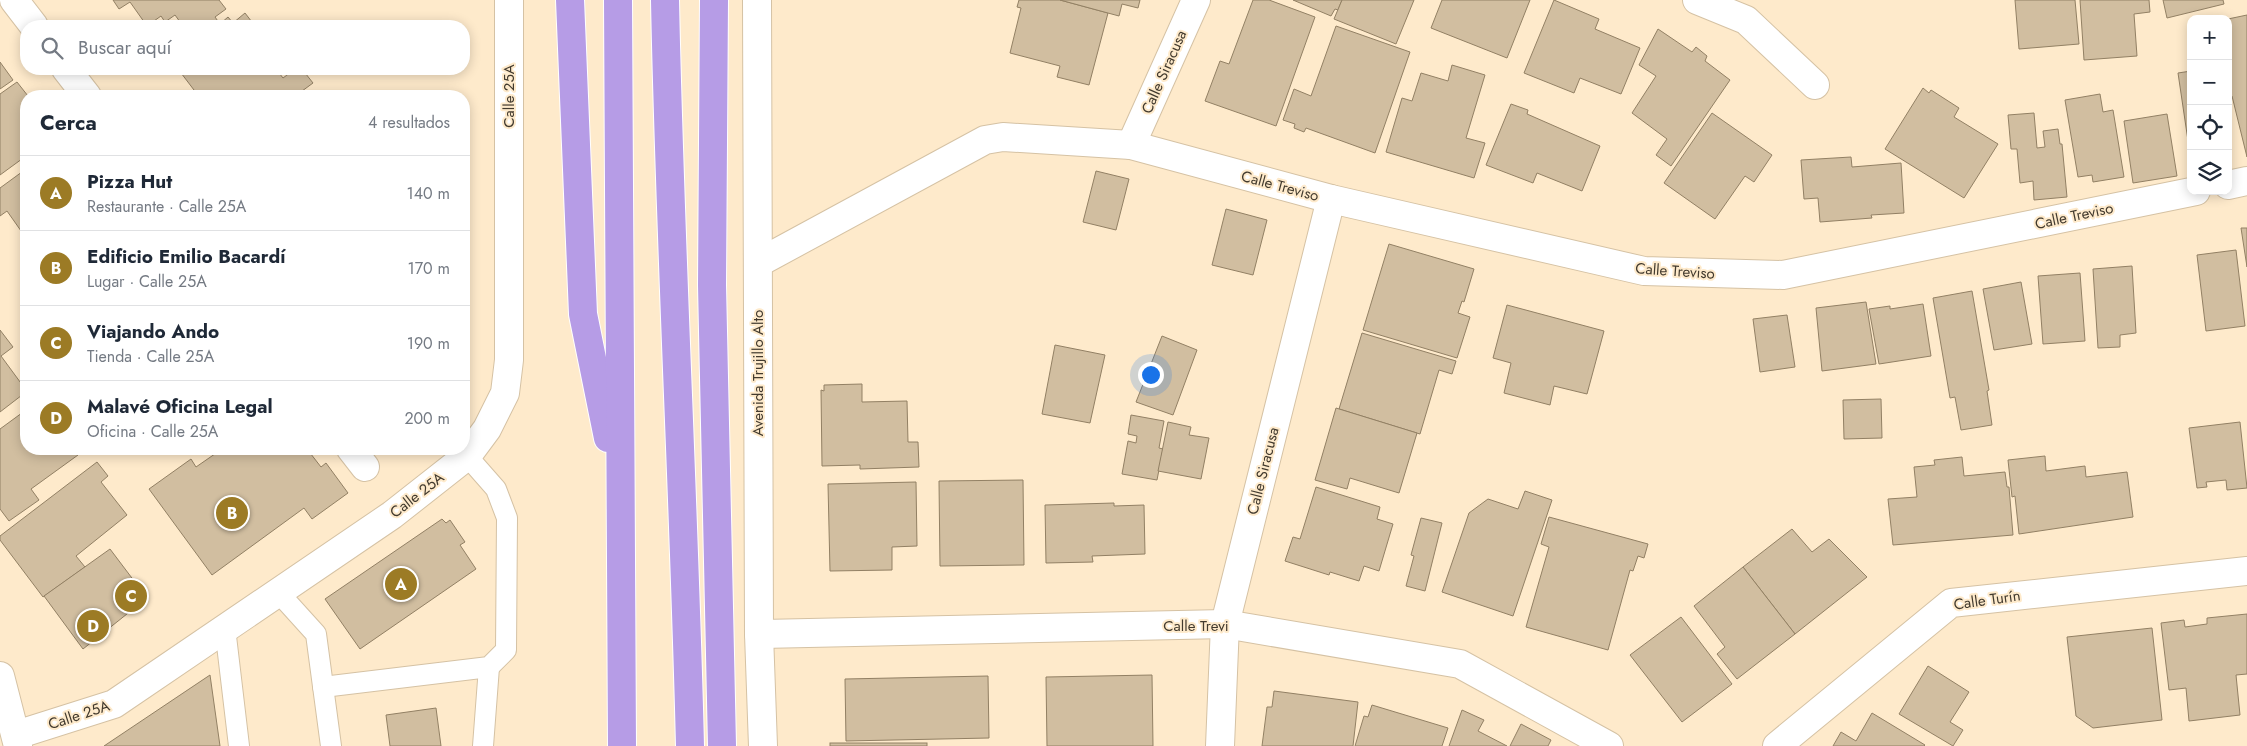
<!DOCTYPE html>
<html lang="es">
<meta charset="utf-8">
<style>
:root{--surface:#fff;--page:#f2f2f3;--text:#1f2937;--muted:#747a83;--line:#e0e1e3;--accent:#9c7b25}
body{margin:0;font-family:Jost,sans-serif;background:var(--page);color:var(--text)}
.controls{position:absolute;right:15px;top:15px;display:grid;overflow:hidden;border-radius:10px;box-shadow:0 2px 12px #0003}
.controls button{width:45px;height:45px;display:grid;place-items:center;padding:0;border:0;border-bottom:1px solid var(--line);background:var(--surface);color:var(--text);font:25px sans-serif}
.you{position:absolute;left:1150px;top:374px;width:18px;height:18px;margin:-12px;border:4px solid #fff;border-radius:50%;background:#1a73e8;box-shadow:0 0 0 8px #1a73e833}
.badge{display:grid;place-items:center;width:32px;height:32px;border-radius:50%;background:var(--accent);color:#fff;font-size:16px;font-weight:700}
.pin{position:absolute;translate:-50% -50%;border:2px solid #fff;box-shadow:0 1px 5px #0006}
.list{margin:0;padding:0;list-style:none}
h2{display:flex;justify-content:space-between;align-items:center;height:65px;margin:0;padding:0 20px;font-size:21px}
h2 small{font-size:16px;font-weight:400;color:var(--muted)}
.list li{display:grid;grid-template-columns:32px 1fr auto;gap:15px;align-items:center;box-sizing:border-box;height:75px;padding:0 20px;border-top:1px solid var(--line)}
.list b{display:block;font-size:19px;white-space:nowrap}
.list p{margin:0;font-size:16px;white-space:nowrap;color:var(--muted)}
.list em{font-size:16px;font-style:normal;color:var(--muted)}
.icon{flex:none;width:28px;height:28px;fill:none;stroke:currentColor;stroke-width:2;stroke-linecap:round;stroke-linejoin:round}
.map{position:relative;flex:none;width:2247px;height:746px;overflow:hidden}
.search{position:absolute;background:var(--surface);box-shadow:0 2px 12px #0003;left:20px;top:20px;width:450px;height:55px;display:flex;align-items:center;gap:12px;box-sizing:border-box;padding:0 18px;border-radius:20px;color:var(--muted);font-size:19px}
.panel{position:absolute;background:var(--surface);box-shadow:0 2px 12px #0003;left:20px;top:90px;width:450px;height:365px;border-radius:20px}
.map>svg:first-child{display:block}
.building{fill:#d1bea0;stroke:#928064}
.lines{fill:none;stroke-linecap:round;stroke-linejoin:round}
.service-casing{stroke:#d5c2a4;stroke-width:22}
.minor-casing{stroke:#d5c2a4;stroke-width:30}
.trunk-casing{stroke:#fff;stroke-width:30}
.service{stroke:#fff;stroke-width:20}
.minor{stroke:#fff;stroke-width:28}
.trunk{stroke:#b69ce6;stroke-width:28}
.labels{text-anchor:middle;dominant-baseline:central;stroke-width:4;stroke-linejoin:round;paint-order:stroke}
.street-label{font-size:15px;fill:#423a2e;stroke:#feeacb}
</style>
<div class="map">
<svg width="2247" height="746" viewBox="0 0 2247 746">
<rect width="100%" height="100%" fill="#feeacb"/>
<g class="building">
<polygon points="113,0 219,0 226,9 215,17 220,24 228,17 233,23 245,13 255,26 183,26 175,15 165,22 161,16 147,26 130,2 119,9"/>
<polygon points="1019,0 1060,0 1108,13 1089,85 1057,77 1060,66 1010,53 1021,8 1017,7"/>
<polygon points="1060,0 1140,0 1138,8 1122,4 1119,16"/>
<polygon points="1253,0 1269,0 1315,17 1276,126 1205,101 1220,61 1229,64"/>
<polygon points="1293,0 1342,0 1338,10 1335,9 1331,16"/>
<polygon points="1342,0 1414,0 1396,44 1334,19"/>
<polygon points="1442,0 1530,0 1507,58 1431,28"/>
<polygon points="1554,0 1599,19 1595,29 1640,48 1621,94 1580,78 1574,93 1524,73"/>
<polygon points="2015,0 2075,0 2079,44 2019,49"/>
<polygon points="2080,0 2149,0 2150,12 2134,14 2137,56 2084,60"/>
<polygon points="2163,0 2223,0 2224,4 2167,18"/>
<polygon points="2247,15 2247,157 2232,96 2228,97 2228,19"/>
<polygon points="1336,26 1410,52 1375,153 1306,128 1304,132 1294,128 1295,124 1283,120 1294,89 1311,96"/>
<polygon points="1658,29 1692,52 1696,47 1707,56 1705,61 1730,80 1671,166 1656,155 1667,139 1632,113 1656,76 1639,65"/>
<polygon points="0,62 13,80 0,89"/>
<polygon points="1452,65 1485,75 1466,138 1485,143 1474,178 1386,152 1402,98 1412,101 1421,73 1448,81"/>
<polygon points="178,69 276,69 283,78 295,69 302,69 313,83 298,94 300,96 184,96 194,90"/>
<polygon points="2191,71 2191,161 2178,73"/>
<polygon points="17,82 28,96 26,156 0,175 0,94"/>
<polygon points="1923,88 1929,93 1931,90 1959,108 1954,117 1998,144 1964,198 1885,149"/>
<polygon points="2100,94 2103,112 2113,110 2124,177 2093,182 2092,175 2078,177 2065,100"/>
<polygon points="1511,104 1528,110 1527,114 1600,146 1582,191 1537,173 1533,183 1486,165"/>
<polygon points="1712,113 1772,155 1754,182 1745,176 1715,219 1664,183"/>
<polygon points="2034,113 2037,148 2045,147 2043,131 2058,129 2060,144 2062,144 2067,197 2034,200 2033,181 2020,183 2017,149 2011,149 2008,115"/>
<polygon points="2167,114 2177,176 2133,183 2124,121"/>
<polygon points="1851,157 1852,167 1901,163 1904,213 1871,215 1872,218 1820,222 1818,198 1804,199 1801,160"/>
<polygon points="26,169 26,238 7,211 0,216 0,188"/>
<polygon points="1096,171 1129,179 1116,230 1083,222"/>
<polygon points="1226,209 1267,220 1253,275 1212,265"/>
<polygon points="2241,228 2247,228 2247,267"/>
<polygon points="1389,244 1474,269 1464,302 1462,301 1458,313 1470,317 1457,358 1363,330"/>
<polygon points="2236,250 2245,326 2206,331 2197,255"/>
<polygon points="2132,266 2136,333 2120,335 2120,347 2098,348 2093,269"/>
<polygon points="2080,273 2085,341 2043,344 2038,276"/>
<polygon points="2021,282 2032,344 1994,350 1983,289"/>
<polygon points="1972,291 1989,390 1987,391 1992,425 1961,430 1955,397 1950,398 1933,298"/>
<polygon points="1866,302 1876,364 1822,371 1816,308"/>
<polygon points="1923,304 1931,356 1879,364 1869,309 1890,306 1890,309"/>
<polygon points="1507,305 1604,331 1587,394 1554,386 1550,405 1504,393 1511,363 1493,358"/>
<polygon points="1787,315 1795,367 1760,372 1753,319"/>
<polygon points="0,330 13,347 1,356 26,390 26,392 0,412"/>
<polygon points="1362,333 1456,361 1452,374 1439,370 1420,434 1339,409"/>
<polygon points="1162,336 1197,350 1173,415 1136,402"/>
<polygon points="1055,345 1105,355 1090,423 1042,414"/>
<polygon points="862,384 862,402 907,401 908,442 918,442 919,467 860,469 860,465 822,466 821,390 824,391 824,385"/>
<polygon points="1881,399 1882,438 1844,439 1843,400"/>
<polygon points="1336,408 1417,433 1399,493 1350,478 1347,489 1315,480"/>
<polygon points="26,410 26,449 74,449 78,455 31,489 39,500 9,521 0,509 0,429"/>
<polygon points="1131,415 1164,421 1159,448 1163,449 1157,480 1122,474 1128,441 1136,443 1137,436 1128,434"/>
<polygon points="1168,422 1191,427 1189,435 1209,438 1201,479 1158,471"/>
<polygon points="2240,422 2247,488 2227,490 2226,480 2206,482 2207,487 2197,488 2189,428"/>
<polygon points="222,449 307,449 321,467 326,463 348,493 312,519 304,508 212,575 149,489 191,459 196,467"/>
<polygon points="2045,456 2046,471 2085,466 2086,477 2127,472 2133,517 2019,534 2015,496 2012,497 2008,460"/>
<polygon points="1962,457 1964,476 2005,472 2007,487 2009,487 2013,535 1893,545 1888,499 1917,497 1914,467 1935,465 1934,460"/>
<polygon points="97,462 108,476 101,482 127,515 76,556 85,567 43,597 0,540 0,536"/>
<polygon points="1023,480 1024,565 940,566 939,481"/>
<polygon points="916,482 917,546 892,547 892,570 830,571 828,484"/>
<polygon points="1316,487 1380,507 1377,519 1393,524 1379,571 1364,566 1359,581 1330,572 1329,575 1285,561 1293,537 1300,539"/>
<polygon points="1525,491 1552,500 1513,616 1442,592 1469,513 1488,499 1518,509"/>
<polygon points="1114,503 1114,506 1144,505 1145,554 1092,556 1093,562 1046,563 1045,505"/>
<polygon points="1549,517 1648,544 1644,558 1638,556 1633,571 1630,570 1608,650 1526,627 1549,547 1541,544"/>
<polygon points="1421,518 1442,523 1425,591 1406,586 1414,556 1411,555"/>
<polygon points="442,519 446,523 450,520 465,542 460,545 476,569 360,649 325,599"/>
<polygon points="1792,529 1812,552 1829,539 1867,577 1795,634 1743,567"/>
<polygon points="110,549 147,598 83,649 44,596"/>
<polygon points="1743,567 1795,634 1737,679 1717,654 1725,647 1694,606"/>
<polygon points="2247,614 2247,674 2236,675 2240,715 2189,721 2186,688 2169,690 2161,623 2184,620 2185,627 2207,624 2207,618"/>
<polygon points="1681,617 1732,684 1682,722 1630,655"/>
<polygon points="2152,628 2162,720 2093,728 2076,716 2067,637"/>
<polygon points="1928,666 1969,692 1950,722 1963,730 1953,746 1899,714"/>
<polygon points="210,675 220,746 104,746"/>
<polygon points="1152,675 1153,746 1047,746 1046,677"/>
<polygon points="988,676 989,738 846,741 845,679"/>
<polygon points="1274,691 1358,702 1353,746 1262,746 1267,707 1272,707"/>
<polygon points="1372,705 1448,728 1442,746 1355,746 1364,716 1368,717"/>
<polygon points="436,708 441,746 390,746 386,715"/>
<polygon points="1462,710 1484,720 1478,731 1507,746 1449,746"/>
<polygon points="1872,713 1925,745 1924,746 1833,746 1841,732 1856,741"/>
<polygon points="1521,724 1551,740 1548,746 1510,746"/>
<rect x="830" y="743" width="97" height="3"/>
</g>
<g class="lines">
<g class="service-casing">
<g id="service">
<polyline points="278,592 316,634 331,746"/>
<polyline points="225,628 239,746"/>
<polyline points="323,687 489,667 506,650 507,518 496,489 467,456"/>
<polyline points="483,746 489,667"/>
</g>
</g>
<g class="minor-casing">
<g id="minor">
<polyline points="14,0 34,26"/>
<polyline points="757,0 759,634 763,746"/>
<polyline points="1697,0 1746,20 1815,85"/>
<polyline points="66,69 87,96"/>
<polyline points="1131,145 1196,0"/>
<polyline points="2228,185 2247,181"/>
<polyline points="758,263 985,140 1003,137 1131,145 1331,199 1644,271 1783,275 2196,191"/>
<polyline points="351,449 365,467"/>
<polyline points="759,634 1225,624 1460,664 1609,746"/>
<polyline points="0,676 18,746"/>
<polyline points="16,735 114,704 392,515 467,456 487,429 505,393 509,360 509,0"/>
<polyline points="1220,746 1225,624 1331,199"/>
<polyline points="1777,746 1951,603 2247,571"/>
</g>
</g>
<g class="trunk-casing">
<g id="trunk">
<polyline points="570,0 583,314 608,438"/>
<polyline points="618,0 622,746"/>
<path d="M665,0c5,249 19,497 25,746"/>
<polyline points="714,0 712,285 722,746"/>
</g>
</g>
<use href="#service" class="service"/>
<use href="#minor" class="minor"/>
<use href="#trunk" class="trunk"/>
</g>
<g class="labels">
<g class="street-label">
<text transform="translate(1164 72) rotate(-66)">Calle Siracusa</text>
<text transform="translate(509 96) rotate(-90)">Calle 25A</text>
<text transform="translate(1280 186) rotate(15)">Calle Treviso</text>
<text transform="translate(2074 216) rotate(-12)">Calle Treviso</text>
<text transform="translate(1675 271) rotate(4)">Calle Treviso</text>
<text transform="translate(758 373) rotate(-90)">Avenida Trujillo Alto</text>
<text transform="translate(1263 471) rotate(-76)">Calle Siracusa</text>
<text transform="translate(417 495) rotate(-38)">Calle 25A</text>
<text transform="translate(1987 600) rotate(-8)">Calle Turín</text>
<text x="1196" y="626">Calle Trevi</text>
<text transform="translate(79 715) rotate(-18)">Calle 25A</text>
</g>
</g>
</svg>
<div class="controls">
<button>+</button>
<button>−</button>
<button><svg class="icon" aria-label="locate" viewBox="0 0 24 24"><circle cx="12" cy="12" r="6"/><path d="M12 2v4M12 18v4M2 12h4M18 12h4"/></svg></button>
<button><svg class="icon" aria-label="layers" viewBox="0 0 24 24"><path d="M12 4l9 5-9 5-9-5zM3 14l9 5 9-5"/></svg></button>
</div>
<div class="you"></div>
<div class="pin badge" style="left:401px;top:584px">A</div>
<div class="pin badge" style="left:232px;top:513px">B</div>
<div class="pin badge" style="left:131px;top:596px">C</div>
<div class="pin badge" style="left:93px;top:626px">D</div>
<div class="search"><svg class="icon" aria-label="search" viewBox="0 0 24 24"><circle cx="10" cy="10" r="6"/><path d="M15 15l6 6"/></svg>Buscar aquí</div>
<section class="panel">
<h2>Cerca<small>4 resultados</small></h2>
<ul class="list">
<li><span class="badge">A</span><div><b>Pizza Hut</b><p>Restaurante · Calle 25A</p></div><em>140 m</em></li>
<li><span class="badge">B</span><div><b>Edificio Emilio Bacardí</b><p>Lugar · Calle 25A</p></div><em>170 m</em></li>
<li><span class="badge">C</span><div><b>Viajando Ando</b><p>Tienda · Calle 25A</p></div><em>190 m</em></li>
<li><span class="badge">D</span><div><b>Malavé Oficina Legal</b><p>Oficina · Calle 25A</p></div><em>200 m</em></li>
</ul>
</section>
</div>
